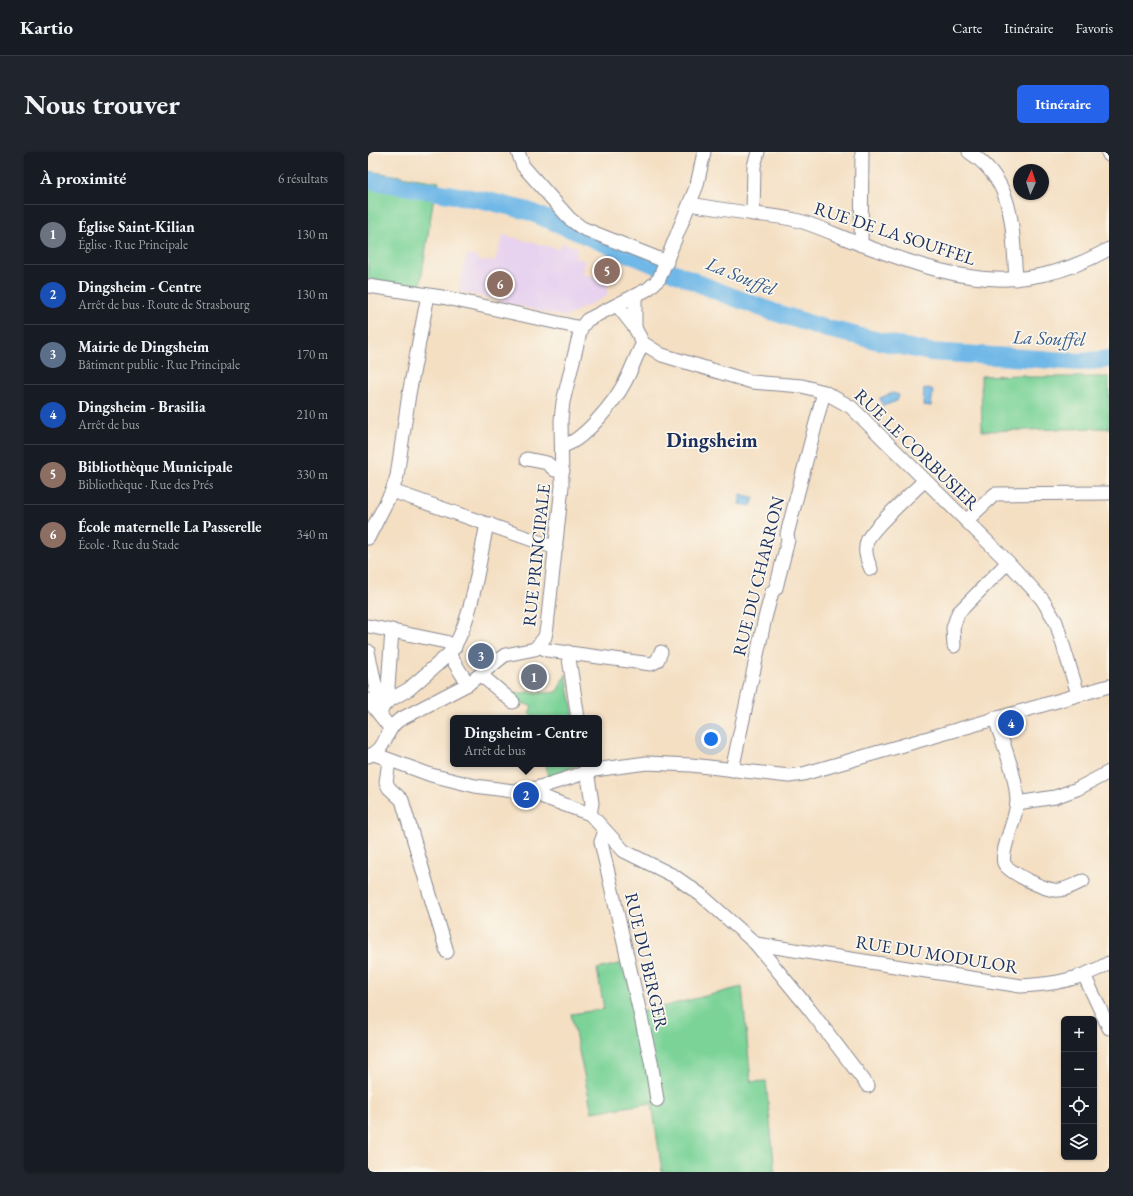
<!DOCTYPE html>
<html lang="fr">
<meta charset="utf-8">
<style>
:root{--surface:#171b24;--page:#20242c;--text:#f1f3f6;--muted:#9ea1a6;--line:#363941;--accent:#2563eb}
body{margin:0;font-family:"EB Garamond",serif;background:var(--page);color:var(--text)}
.controls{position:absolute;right:12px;bottom:12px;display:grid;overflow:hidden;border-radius:6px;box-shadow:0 1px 3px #0004}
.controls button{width:36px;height:36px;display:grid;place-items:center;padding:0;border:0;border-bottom:1px solid var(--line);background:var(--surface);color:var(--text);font:20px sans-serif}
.compass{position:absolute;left:645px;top:12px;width:36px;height:36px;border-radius:50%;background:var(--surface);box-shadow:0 1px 3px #0004;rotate:3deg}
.you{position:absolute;left:343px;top:587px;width:14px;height:14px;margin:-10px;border:3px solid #fff;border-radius:50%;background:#1a73e8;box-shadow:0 0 0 6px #1a73e833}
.badge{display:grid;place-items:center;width:26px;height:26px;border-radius:50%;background:var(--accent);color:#fff;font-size:13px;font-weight:700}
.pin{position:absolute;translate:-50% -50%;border:2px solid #fff;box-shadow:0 1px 4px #0006}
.popup{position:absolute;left:82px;top:563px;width:152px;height:52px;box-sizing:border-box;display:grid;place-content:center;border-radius:6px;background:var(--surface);filter:drop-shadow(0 1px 3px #0005);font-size:13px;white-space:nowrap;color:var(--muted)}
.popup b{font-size:15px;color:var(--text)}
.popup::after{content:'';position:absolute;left:50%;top:100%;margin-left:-8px;border:8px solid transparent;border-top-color:var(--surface)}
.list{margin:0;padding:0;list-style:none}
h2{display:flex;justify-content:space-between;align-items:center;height:52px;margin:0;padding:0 16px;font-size:17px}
h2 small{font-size:13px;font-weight:400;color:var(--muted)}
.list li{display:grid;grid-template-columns:26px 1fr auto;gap:12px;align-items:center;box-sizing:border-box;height:60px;padding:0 16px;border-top:1px solid var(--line)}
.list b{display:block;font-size:15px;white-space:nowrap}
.list p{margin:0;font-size:13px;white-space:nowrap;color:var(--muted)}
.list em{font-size:13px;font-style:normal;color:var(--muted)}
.icon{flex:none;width:22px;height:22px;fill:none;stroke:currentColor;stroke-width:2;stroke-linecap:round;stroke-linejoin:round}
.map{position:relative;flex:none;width:741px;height:1020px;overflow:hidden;border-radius:6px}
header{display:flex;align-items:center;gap:24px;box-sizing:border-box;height:56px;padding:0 20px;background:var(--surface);border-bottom:1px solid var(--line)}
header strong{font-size:19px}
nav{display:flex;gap:22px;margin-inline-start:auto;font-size:14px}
.intro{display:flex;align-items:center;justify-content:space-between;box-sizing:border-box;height:96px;padding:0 24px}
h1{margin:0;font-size:28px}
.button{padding:10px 18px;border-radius:6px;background:var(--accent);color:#fff;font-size:14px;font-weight:700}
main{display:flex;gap:24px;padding:0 24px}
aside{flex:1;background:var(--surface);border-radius:6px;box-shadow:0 1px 3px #0004}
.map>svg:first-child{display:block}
.built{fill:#e7d2ef}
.green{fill:#7cd398;stroke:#4c817b}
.water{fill:#6fb8e7;stroke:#4574a2}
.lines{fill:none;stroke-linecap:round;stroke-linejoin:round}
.river{stroke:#6fb8e7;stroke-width:18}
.minor-casing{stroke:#888790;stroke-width:15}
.minor{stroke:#fff;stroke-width:13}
.labels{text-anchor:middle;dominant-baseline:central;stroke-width:3.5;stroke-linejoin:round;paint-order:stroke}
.street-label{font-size:18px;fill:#1b2f5e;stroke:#fbf7ec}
.water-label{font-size:19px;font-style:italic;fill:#345887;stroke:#fbf7ec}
.quarter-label{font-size:20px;font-weight:bold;fill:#1b2f5e;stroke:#fbf7ec}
</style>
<header>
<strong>Kartio</strong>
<nav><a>Carte</a><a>Itinéraire</a><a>Favoris</a></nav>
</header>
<div class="intro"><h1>Nous trouver</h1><a class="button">Itinéraire</a></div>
<main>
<aside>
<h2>À proximité<small>6 résultats</small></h2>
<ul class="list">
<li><span class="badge" style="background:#6b7280">1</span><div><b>Église Saint-Kilian</b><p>Église · Rue Principale</p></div><em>130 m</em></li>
<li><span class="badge" style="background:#1a4fb4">2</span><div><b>Dingsheim - Centre</b><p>Arrêt de bus · Route de Strasbourg</p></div><em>130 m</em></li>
<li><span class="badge" style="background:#5c6f8a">3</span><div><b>Mairie de Dingsheim</b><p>Bâtiment public · Rue Principale</p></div><em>170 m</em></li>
<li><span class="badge" style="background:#1a4fb4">4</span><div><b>Dingsheim - Brasilia</b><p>Arrêt de bus</p></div><em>210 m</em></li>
<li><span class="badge" style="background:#8d6e63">5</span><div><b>Bibliothèque Municipale</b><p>Bibliothèque · Rue des Prés</p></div><em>330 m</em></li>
<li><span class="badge" style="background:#8d6e63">6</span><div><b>École maternelle La Passerelle</b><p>École · Rue du Stade</p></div><em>340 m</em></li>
</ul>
</aside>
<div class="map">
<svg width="741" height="1020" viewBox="0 0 741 1020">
<rect width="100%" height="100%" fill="#fbf7ec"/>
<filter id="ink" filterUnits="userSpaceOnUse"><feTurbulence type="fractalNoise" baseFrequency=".025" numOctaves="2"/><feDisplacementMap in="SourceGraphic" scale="8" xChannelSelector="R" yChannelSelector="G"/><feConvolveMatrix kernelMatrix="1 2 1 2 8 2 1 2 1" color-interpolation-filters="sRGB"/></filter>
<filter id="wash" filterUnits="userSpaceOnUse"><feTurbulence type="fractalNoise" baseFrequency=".012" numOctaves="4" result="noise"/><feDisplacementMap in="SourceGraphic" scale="16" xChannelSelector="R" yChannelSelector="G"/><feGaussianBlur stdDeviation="0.9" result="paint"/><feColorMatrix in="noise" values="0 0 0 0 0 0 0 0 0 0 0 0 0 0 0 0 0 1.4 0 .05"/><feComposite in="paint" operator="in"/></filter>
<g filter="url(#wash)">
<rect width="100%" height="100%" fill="#f4dfc3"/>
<polygon class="built" points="135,83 191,97 193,91 209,95 207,106 217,108 214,122 232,126 234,131 240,132 239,144 197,165 90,139 99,103 110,105 109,108 118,110 119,108 127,110"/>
<g class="green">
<polygon points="0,19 71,30 65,50 52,135 0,127"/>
<polygon points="657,223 657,225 741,225 741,276 614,279 613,224"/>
<polygon points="198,522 206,566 169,566 161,562 164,554 150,550 142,542 163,540 179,541 189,540"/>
<polygon points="178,612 213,612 180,626"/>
<polygon points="256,811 269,861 374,835 383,930 398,929 407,1020 294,1020 284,951 224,960 203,862 236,857 229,817"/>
</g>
<g class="water">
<polygon points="561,236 565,238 563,254 555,253 556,237"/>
<polygon points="525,241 531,243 529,249 515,254 512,246"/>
<polygon points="373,342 386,346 383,354 371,352"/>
</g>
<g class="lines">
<polyline class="river" points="0,28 120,49 160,59 349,139 405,160 456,176 528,193 562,200 658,206 713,210 741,207"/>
</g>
</g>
<g filter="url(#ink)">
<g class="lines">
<g class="minor-casing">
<g id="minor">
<polyline points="150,0 155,14 202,67 214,76 299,110"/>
<path d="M601,0c47,30 43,78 47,127"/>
<polyline points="740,0 741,3"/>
<path d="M322,52c21,4 43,7 65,10 16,2 33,3 48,8 19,6 38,15 57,22 92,34 157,56 249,5"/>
<polyline points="385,62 386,14 390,0"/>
<polyline points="493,93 494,0"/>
<polyline points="0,134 74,145 213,176"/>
<polyline points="249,153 267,176 267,144"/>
<polyline points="275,191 294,203 384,230 434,234 456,240 483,255 640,410 674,447 688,470 710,542"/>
<path d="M194,294c21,-4 53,-45 63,-64 7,-13 11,-26 18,-39l-8,-15"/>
<polyline points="159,307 179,311 187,318 195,319"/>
<polyline points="24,339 188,396"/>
<polyline points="599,368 627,342 741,341"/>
<polyline points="0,386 24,339 29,324 41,242 60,143"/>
<path d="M503,417c-4,-9 -8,-20 -3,-30 8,-15 43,-45 56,-58"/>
<polyline points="0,474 78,490 87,495"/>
<polyline points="171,494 179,498 283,512 289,509 293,500"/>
<polyline points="586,494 585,476 590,461 640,410"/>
<polyline points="0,499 9,541 15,554"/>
<polyline points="200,500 210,566"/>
<path d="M81,502c23,-28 30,-94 38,-130h3"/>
<polyline points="113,523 145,550"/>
<polyline points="0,548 12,563"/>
<polyline points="22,548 20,535 24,478"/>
<path d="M627,566c8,27 21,55 22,83 0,18 -17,49 -13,62 3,9 40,26 50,27 9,2 21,-6 29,-9"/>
<polyline points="22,576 12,563 15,554 22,548 41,537 81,502 100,532"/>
<polyline points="6,602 63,623 107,634 145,639 169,636 226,618 279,611 323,613 421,624 435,622 741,534"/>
<path d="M0,604c20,-6 15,-25 31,-36l69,-36 37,-29 30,-6 10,-12 2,-11 15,-140 -1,-66 2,-18 18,-74 6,-8 61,-31 11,-10 38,-94 7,-33"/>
<polyline points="21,609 18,630 21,636 34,648 79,800"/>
<polyline points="218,612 224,651 222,662"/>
<polyline points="364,618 397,466 404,440 408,436 420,388 419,382 456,240"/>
<polyline points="169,636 175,645 222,662 256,699 306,724 333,743 388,792 442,858 500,934"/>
<polyline points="649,651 687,645 709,637 741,620"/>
<polyline points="237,679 233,690 283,909 289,948"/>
<path d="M388,792l265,42c34,-2 58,-6 88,-23"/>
<polyline points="716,823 741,876"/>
</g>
</g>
<use href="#minor" class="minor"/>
</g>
</g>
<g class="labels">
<g class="street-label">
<text transform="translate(527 81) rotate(18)">RUE DE LA SOUFFEL</text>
<text transform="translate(549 297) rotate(44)">RUE LE CORBUSIER</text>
<text transform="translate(168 403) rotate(-84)">RUE PRINCIPALE</text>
<text transform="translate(390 424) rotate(-76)">RUE DU CHARRON</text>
<text transform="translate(569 802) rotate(9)">RUE DU MODULOR</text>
<text transform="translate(279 809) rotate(77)">RUE DU BERGER</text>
</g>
<g class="water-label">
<text transform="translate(373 124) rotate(22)">La Souffel</text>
<text transform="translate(681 186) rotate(2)">La Souffel</text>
</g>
<g class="quarter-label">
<text x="344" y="288">Dingsheim</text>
</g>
</g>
</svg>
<div class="controls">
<button>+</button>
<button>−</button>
<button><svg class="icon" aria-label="locate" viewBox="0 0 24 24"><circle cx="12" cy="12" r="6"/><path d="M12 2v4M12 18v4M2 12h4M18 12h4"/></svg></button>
<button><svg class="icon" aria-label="layers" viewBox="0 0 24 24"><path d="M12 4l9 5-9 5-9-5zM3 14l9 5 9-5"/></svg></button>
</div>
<svg class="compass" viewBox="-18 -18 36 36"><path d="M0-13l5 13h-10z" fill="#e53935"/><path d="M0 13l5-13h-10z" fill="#9ea1a6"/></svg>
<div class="you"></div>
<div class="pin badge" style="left:166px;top:525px;background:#6b7280">1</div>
<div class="pin badge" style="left:158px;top:643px;background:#1a4fb4">2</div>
<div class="popup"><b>Dingsheim - Centre</b>Arrêt de bus</div>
<div class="pin badge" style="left:113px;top:504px;background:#5c6f8a">3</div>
<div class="pin badge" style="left:643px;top:571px;background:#1a4fb4">4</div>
<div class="pin badge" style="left:239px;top:119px;background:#8d6e63">5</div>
<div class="pin badge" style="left:132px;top:132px;background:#8d6e63">6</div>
</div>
</main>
